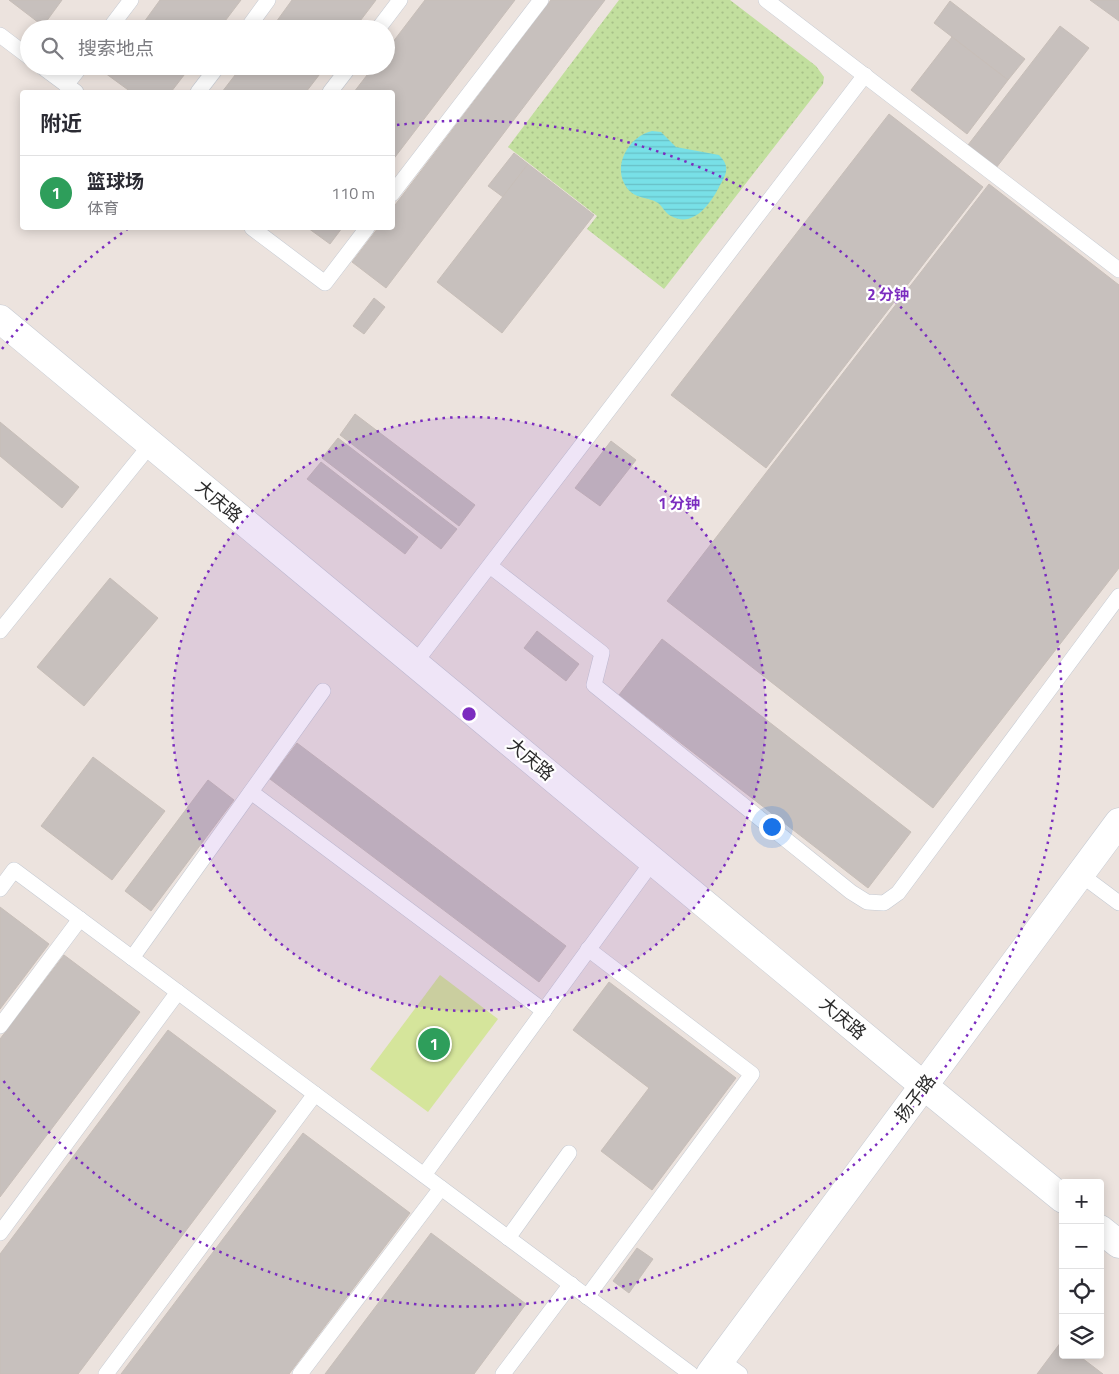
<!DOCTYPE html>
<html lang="zh">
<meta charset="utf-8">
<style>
:root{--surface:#fff;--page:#f2f2f3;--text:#2b2b33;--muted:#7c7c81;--line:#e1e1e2;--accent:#ea580c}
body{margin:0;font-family:"Titillium Web","Noto Sans SC",sans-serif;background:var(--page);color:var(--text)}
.controls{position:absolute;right:15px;bottom:15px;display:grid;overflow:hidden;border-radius:5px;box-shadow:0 2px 12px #0003}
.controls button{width:45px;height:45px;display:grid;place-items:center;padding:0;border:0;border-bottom:1px solid var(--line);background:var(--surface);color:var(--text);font:25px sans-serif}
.you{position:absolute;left:771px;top:826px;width:18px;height:18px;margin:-12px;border:4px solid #fff;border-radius:50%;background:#1a73e8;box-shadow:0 0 0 8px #1a73e833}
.badge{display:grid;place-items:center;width:32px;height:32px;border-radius:50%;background:var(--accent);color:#fff;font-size:16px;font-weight:700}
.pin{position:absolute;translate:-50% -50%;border:2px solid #fff;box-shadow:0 1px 5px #0006}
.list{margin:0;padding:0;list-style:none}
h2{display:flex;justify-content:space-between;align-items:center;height:65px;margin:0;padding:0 20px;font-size:21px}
h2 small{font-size:16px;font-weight:400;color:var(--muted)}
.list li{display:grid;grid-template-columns:32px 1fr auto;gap:15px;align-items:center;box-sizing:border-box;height:75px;padding:0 20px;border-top:1px solid var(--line)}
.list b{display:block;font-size:19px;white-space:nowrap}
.list p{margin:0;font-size:16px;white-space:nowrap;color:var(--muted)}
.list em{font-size:16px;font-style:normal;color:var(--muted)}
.icon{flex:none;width:28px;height:28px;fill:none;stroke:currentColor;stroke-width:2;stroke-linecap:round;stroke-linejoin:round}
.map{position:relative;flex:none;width:1119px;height:1374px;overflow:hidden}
.search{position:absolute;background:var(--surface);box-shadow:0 2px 12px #0003;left:20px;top:20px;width:375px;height:55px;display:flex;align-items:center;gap:12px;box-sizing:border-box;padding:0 18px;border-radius:28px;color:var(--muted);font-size:19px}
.panel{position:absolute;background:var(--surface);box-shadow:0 2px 12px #0003;left:20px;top:90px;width:375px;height:140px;border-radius:5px}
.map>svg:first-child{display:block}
.park{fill:url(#park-dots)}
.pitch{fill:#d5e59b}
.water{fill:url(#water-rules)}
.building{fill:#c7c0bd;stroke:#c7beb8}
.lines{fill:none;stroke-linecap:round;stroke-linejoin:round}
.lane-casing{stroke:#c6cbd3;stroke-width:16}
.secondary-casing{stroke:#c6cbd3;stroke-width:29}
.lane{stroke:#fff;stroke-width:15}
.secondary{stroke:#fff;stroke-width:28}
.ring{fill:none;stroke:#7b2cbf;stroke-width:2.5;stroke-dasharray:2.5 5}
.labels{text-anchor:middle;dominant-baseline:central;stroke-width:4.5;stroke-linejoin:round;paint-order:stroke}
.street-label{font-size:18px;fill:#2b2b2b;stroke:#fff}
.centre{fill:#7b2cbf;stroke:#fff;stroke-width:2.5}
.ring-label{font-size:15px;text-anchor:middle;font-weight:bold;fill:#7b2cbf;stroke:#fff;stroke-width:4.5;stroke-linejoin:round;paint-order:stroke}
</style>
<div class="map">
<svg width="1119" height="1374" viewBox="0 0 1119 1374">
<defs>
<pattern id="park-dots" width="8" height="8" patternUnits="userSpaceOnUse" patternTransform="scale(1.25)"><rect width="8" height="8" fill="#c2df9e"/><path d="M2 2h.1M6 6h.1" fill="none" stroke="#a7c088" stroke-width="1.8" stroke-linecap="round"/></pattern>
<pattern id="water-rules" width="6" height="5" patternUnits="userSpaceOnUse" patternTransform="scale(1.25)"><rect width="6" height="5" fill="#78e0e7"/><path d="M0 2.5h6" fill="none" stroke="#68c0c6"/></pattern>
</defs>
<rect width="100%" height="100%" fill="#ece3de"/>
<polygon class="park" points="619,0 730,0 816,66 824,77 823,84 664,289 587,229 597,216 508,147"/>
<polygon class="pitch" points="440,975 498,1019 428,1112 370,1069"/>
<path class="water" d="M652,131l9,1 15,15 43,8c13,13 6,21 -1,34 -9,17 -26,39 -47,27 -6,-3 -8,-9 -13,-13 -9,-6 -23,-4 -31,-15 -16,-22 2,-52 25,-57z"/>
<g class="building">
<polygon points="9,0 62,0 43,26"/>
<polygon points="160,0 241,0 219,29 139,29"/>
<polygon points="292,0 376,0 354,29 271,29"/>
<polygon points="425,0 515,0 392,161 392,92 354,92 374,66 386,66 386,51"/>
<polygon points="551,0 605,0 386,288 352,262 378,228 392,228 392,209"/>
<polygon points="1090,0 1119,0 1119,21"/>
<polygon points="950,1 1025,59 1008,80 934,23"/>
<polygon points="1060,26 1089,48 996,168 968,145"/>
<polygon points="952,37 1008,80 967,134 911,90"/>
<polygon points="110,66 191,66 171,92 131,92 105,73"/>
<polygon points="242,66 326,66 306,92 222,92"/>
<polygon points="889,114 983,187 766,468 671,395"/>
<polygon points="514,153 528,164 503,197 488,186"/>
<polygon points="528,164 594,215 502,333 437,282"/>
<polygon points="989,184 1119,285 1119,568 933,808 667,601"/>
<polygon points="308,228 342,228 330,244"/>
<polygon points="374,298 385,307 364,334 353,326"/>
<polygon points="355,414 475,505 459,526 340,435"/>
<polygon points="0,422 79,487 62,508 0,456"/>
<polygon points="338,438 457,529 441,549 322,458"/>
<polygon points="611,441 636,460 600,506 575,488"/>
<polygon points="321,462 418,537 405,554 307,479"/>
<polygon points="110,578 158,618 84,706 37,667"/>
<polygon points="537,631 579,664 566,681 524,648"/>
<polygon points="662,639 911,832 868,888 619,695"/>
<polygon points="297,743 566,946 539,982 270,779"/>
<polygon points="93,757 165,811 112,880 41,826"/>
<polygon points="208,780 234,800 151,911 125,891"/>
<polygon points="0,907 49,944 0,1009"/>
<polygon points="64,955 140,1012 0,1197 0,1039"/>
<polygon points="609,982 736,1078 652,1190 601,1151 649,1088 573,1030"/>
<polygon points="168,1030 276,1111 78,1374 0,1374 0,1254"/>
<polygon points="303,1133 410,1213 289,1374 121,1374"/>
<polygon points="431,1233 526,1304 474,1374 325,1374"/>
<polygon points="637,1248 653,1259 629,1293 613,1281"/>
<polygon points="1061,1342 1063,1344 1063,1355 1078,1355 1103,1374 1037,1374"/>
</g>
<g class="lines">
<g class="lane-casing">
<g id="lane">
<polyline points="766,0 1119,270"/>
<polyline points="109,29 131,0"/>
<polyline points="247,29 268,0"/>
<polyline points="378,29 400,0"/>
<polyline points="0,35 29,57"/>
<polyline points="41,66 76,92"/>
<polyline points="66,85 81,66"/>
<polyline points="198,92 218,66"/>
<polyline points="330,92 350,66"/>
<polyline points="392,194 541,0"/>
<polyline points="252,228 325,283 367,228"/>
<polyline points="490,566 602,653 594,685 851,892 867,902 884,903 898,893 1119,596"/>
<polyline points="0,631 151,444"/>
<polyline points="415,663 865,75"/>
<polyline points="251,792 544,1011"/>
<polyline points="1080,874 1119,903"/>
<polyline points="0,889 14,870 691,1374"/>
<polyline points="132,958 323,691"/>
<polyline points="0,1026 80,919"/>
<polyline points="424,1175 653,861"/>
<polyline points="0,1233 178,992"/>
<polyline points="508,1238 569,1153"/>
<polyline points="587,1297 752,1074 588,949"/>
<polyline points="721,1360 740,1374"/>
<polyline points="106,1374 315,1094"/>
<polyline points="300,1374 441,1188"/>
<polyline points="503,1374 571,1284"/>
</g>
</g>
<g class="secondary-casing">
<g id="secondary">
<polyline points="0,319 924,1086 1063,1199"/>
<polyline points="1100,1229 1119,1244"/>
<polyline points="710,1374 1119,822"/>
</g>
</g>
<use href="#lane" class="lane"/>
<use href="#secondary" class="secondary"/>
</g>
<circle cx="469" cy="714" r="297" fill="#7b2cbf" fill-opacity=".12"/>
<g class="ring">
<circle cx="469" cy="714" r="297"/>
<path d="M2 349A593 593 0 0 1 129 228M397 125A593 593 0 1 1 2 1079"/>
</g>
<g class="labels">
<g class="street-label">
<text transform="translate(219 501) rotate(40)">大庆路</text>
<text transform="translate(531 759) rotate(40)">大庆路</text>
<text transform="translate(843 1018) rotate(40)">大庆路</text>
<text transform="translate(915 1098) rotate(-53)">扬子路</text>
</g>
</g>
<circle cx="469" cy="714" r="8" class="centre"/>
<g class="ring-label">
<text x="888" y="300">2 分钟</text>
<text x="679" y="509">1 分钟</text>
</g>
</svg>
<div class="controls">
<button>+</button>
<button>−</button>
<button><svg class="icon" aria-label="locate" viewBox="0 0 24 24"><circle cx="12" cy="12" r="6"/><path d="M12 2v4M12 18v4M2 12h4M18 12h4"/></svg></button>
<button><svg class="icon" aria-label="layers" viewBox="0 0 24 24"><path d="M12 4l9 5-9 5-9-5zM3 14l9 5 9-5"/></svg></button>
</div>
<div class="you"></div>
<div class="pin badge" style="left:434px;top:1044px;background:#2e9e5b">1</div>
<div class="search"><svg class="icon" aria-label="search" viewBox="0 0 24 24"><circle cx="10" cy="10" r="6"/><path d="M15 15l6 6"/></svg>搜索地点</div>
<section class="panel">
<h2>附近<small></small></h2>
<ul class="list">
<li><span class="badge" style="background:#2e9e5b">1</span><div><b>篮球场</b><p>体育</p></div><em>110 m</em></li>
</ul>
</section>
</div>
